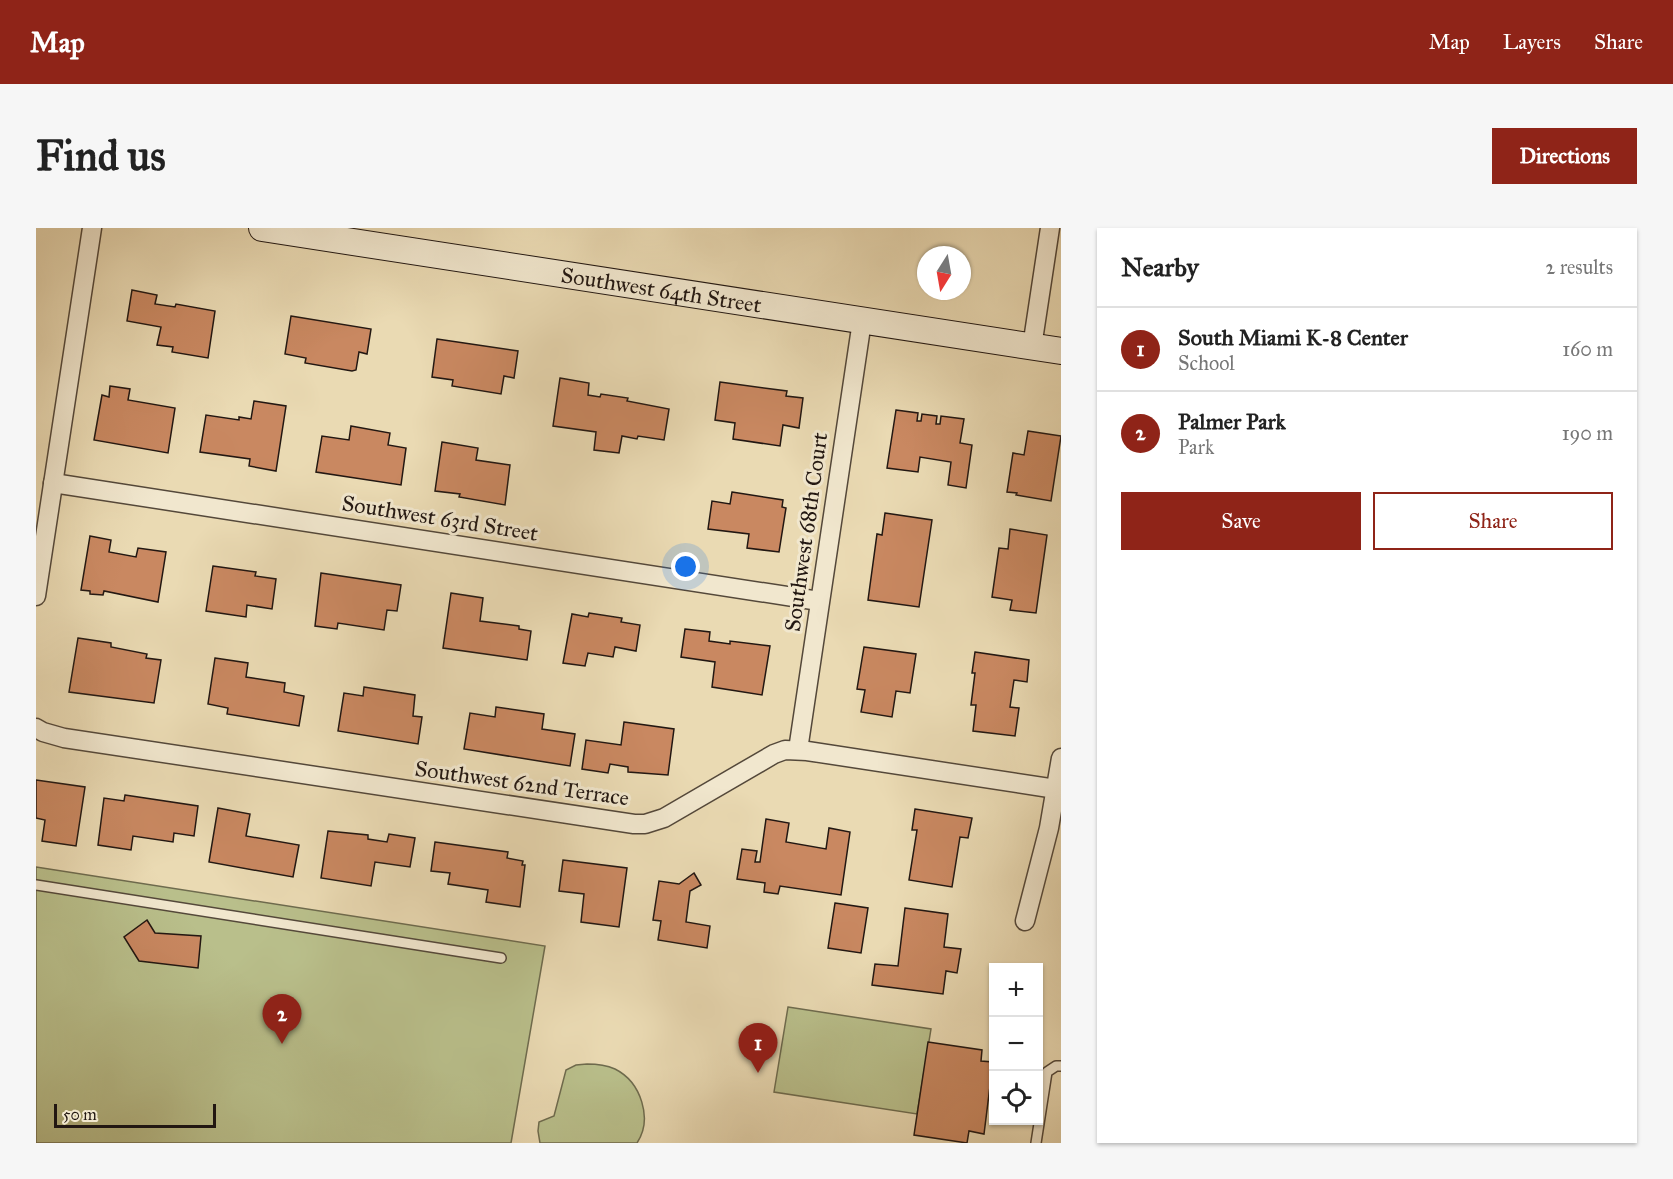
<!DOCTYPE html>
<meta charset="utf-8">
<style>
:root{--surface:#fff;--page:#f6f6f6;--text:#222;--muted:#767676;--line:#e0e0e0;--accent:#8f2418}
body{margin:0;font-family:"IM FELL Great Primer",serif;background:var(--page);color:var(--text)}
.controls{position:absolute;right:18px;bottom:18px;display:grid;overflow:hidden;border-radius:0px;box-shadow:0 2px 4px #0004}
.controls button{width:54px;height:54px;display:grid;place-items:center;padding:0;border:0;border-bottom:2px solid var(--line);background:var(--surface);color:var(--text);font:30px sans-serif}
.compass{position:absolute;left:881px;top:18px;width:54px;height:54px;border-radius:50%;background:var(--surface);box-shadow:0 2px 4px #0004;rotate:191deg}
.scale{position:absolute;left:18px;bottom:15px;width:162px;box-sizing:border-box;padding-left:6px;border:3px solid #221712;border-top:0;font-size:16px;line-height:21px;white-space:nowrap;color:#221712;-webkit-text-stroke:4px #f1e7ce;paint-order:stroke}
.you{position:absolute;left:650px;top:339px;width:21px;height:21px;margin:-15px;border:4px solid #fff;border-radius:50%;background:#1a73e8;box-shadow:0 0 0 9px #1a73e833}
.badge{display:grid;place-items:center;width:39px;height:39px;border-radius:50%;background:var(--accent);color:#fff;font-size:20px;font-weight:700}
.pin{position:absolute;translate:-50% -50px;filter:drop-shadow(0 2px 3px #0008)}
.pin::after{content:'';position:absolute;top:32px;width:21px;height:18px;background:inherit;clip-path:polygon(0 0,100% 0,50% 100%)}
.list{margin:0;padding:0;list-style:none}
h2{display:flex;justify-content:space-between;align-items:center;height:78px;margin:0;padding:0 24px;font-size:26px}
h2 small{font-size:20px;font-weight:400;color:var(--muted)}
.list li{display:grid;grid-template-columns:39px 1fr auto;gap:18px;align-items:center;box-sizing:border-box;height:84px;padding:0 24px;border-top:2px solid var(--line)}
.list b{display:block;font-size:22px;white-space:nowrap}
.list p{margin:0;font-size:20px;white-space:nowrap;color:var(--muted)}
.list em{font-size:20px;font-style:normal;color:var(--muted)}
.actions{display:flex;gap:12px;padding:18px 24px}
.actions a{flex:1;padding:14px 0;border:2px solid var(--accent);border-radius:0px;text-align:center;font-size:21px;color:var(--accent)}
.actions .main{background:var(--accent);color:#fff}
.icon{flex:none;width:33px;height:33px;fill:none;stroke:currentColor;stroke-width:2;stroke-linecap:round;stroke-linejoin:round}
.map{position:relative;flex:none;width:1025px;height:915px;overflow:hidden;border-radius:0px}
header{display:flex;align-items:center;gap:36px;box-sizing:border-box;height:84px;padding:0 30px;background:var(--accent);color:#fff}
header strong{font-size:28px}
nav{display:flex;gap:33px;margin-inline-start:auto;font-size:21px}
.intro{display:flex;align-items:center;justify-content:space-between;box-sizing:border-box;height:144px;padding:0 36px}
h1{margin:0;font-size:42px}
.button{padding:15px 27px;border-radius:0px;background:var(--accent);color:#fff;font-size:21px;font-weight:700}
main{display:flex;gap:36px;padding:0 36px}
aside{flex:1;background:var(--surface);border-radius:0px;box-shadow:0 2px 4px #0004}
.map>svg:first-child{display:block}
.green{fill:#b9bf8b;stroke:#6e6b4e;stroke-width:1.5}
.building{fill:#c98861;stroke:#221712;stroke-width:1.5}
.lines{fill:none;stroke-linecap:round;stroke-linejoin:round}
.lane-casing{stroke:#54483a;stroke-width:12}
.street-casing{stroke:#54483a;stroke-width:21}
.secondary-casing{stroke:#221712;stroke-width:28}
.lane{stroke:#f1e7ce;stroke-width:9}
.street{stroke:#f1e7ce;stroke-width:18}
.secondary{stroke:#f1e7ce;stroke-width:26}
.labels{text-anchor:middle;dominant-baseline:central;stroke-width:6;stroke-linejoin:round;paint-order:stroke}
.street-label{font-size:22px;fill:#221712;stroke:#f1e7ce}
</style>
<header>
<strong>Map</strong>
<nav><a>Map</a><a>Layers</a><a>Share</a></nav>
</header>
<div class="intro"><h1>Find us</h1><a class="button">Directions</a></div>
<main>
<div class="map">
<svg width="1025" height="915" viewBox="0 0 1025 915">
<rect width="100%" height="100%" fill="#eadab3"/>
<filter id="stains"><feTurbulence type="fractalNoise" baseFrequency=".00333" numOctaves="4"/><feColorMatrix values="0 0 0 0 .2 0 0 0 0 .09 0 0 0 0 .02 0 0 0 .5 -.17"/></filter>
<radialGradient id="worn" r=".72"><stop offset=".6" stop-color="#630" stop-opacity="0"/><stop offset="1" stop-color="#630" stop-opacity=".3"/></radialGradient>
<g class="green">
<polygon points="0,639 509,718 475,915 0,915"/>
<polygon points="752,779 895,801 881,886 738,864"/>
<path d="M551,836c10,0 19,1 28,5 26,13 38,50 22,74h-97l-2,-12 1,-9 15,-6 12,-46 10,-5z"/>
</g>
<g class="building">
<polygon points="96,62 121,67 119,76 139,79 140,76 179,83 172,130 136,124 137,119 121,117 125,99 91,93"/>
<polygon points="255,88 335,101 331,126 323,124 320,142 316,143 269,135 270,130 249,126"/>
<polygon points="401,111 482,123 478,150 468,148 465,166 416,158 417,152 396,149"/>
<polygon points="524,150 553,155 552,167 564,169 565,166 592,170 591,173 633,181 628,212 602,208 601,211 586,208 583,225 558,222 560,204 517,198"/>
<polygon points="684,154 751,163 750,168 767,170 763,200 747,197 744,218 697,211 699,195 679,192"/>
<polygon points="74,158 94,161 92,172 139,180 132,225 58,212 66,167 73,169"/>
<polygon points="218,173 250,178 240,243 213,238 214,231 164,224 170,187 203,192 203,189 215,191"/>
<polygon points="860,182 882,185 881,193 885,193 886,186 901,188 900,196 904,196 905,188 928,191 924,215 936,217 930,260 912,257 915,234 884,229 882,244 851,240"/>
<polygon points="315,198 354,205 352,217 370,220 365,257 280,244 286,208 313,212"/>
<polygon points="992,203 1025,208 1015,273 980,267 981,265 971,264 977,225 988,227"/>
<polygon points="406,214 442,220 440,232 474,237 469,277 423,269 424,266 399,263"/>
<polygon points="696,264 747,272 746,279 750,280 743,324 711,320 713,306 672,301 676,273 694,276"/>
<polygon points="849,285 896,292 883,379 832,372 841,306 846,307"/>
<polygon points="974,301 1011,307 1000,385 974,382 976,372 956,369 963,320 972,321"/>
<polygon points="54,308 75,312 73,324 100,329 102,320 130,324 122,374 68,363 67,367 54,366 54,363 45,362"/>
<polygon points="177,338 220,344 219,348 240,351 236,381 211,377 210,389 170,383"/>
<polygon points="285,345 365,357 361,383 351,382 348,402 302,395 301,401 279,398"/>
<polygon points="415,365 447,370 444,393 483,398 483,401 495,403 491,432 407,420"/>
<polygon points="553,385 586,390 585,394 604,397 600,423 579,419 577,429 552,425 549,438 527,435 536,386 552,389"/>
<polygon points="649,401 674,404 673,413 694,416 694,413 734,418 726,467 676,459 679,434 645,429"/>
<polygon points="42,410 75,415 75,419 111,426 110,430 125,432 118,475 33,464"/>
<polygon points="828,419 880,426 874,465 860,463 856,489 825,484 829,462 821,461"/>
<polygon points="939,424 993,432 991,454 978,452 974,479 983,480 979,508 937,503 940,477 935,477 939,445 936,445"/>
<polygon points="179,430 212,435 210,449 249,455 248,464 268,468 263,498 191,486 192,480 172,476"/>
<polygon points="328,459 379,467 377,488 386,489 382,516 302,503 308,465 327,468"/>
<polygon points="460,479 508,486 506,501 539,506 534,538 428,521 434,485 459,489"/>
<polygon points="588,494 638,501 632,547 592,544 592,539 574,536 572,545 546,541 550,512 585,517"/>
<polygon points="0,552 49,559 40,618 6,613 9,592 0,590"/>
<polygon points="89,567 162,578 158,608 138,605 137,614 97,608 95,622 62,617 68,570 88,573"/>
<polygon points="182,580 214,586 210,608 263,617 257,649 173,634"/>
<polygon points="879,581 936,590 932,610 924,609 916,659 873,652 881,602 876,602"/>
<polygon points="730,591 753,595 750,614 790,621 793,600 814,604 805,667 744,658 742,666 728,664 729,655 701,651 706,621 721,623 719,634 724,634"/>
<polygon points="292,603 332,607 332,611 351,614 353,606 379,610 374,639 339,634 335,658 285,650"/>
<polygon points="399,614 472,624 471,630 487,633 486,637 489,637 484,679 450,674 452,662 412,656 414,645 395,643"/>
<polygon points="527,632 591,640 583,699 545,694 548,666 523,663"/>
<polygon points="658,645 665,657 654,663 650,694 674,698 671,720 622,712 625,693 617,692 623,653 643,656"/>
<polygon points="799,675 832,680 825,725 792,720"/>
<polygon points="869,680 912,686 908,719 925,721 921,745 910,743 907,766 836,757 839,736 862,738"/>
<polygon points="111,692 119,705 165,708 162,740 103,733 88,709"/>
<polygon points="892,814 946,822 945,833 957,834 948,906 933,903 931,915 878,907"/>
</g>
<g class="lines">
<g class="lane-casing">
<g id="lane">
<polyline points="0,657 465,730"/>
<polyline points="1000,915 1011,844 1020,838 1025,838"/>
</g>
</g>
<g class="street-casing">
<g id="street">
<polyline points="996,119 1014,0"/>
<polyline points="17,255 783,373"/>
<polyline points="0,368 56,0"/>
<polyline points="0,500 7,504 28,510 598,596 609,596 628,590 738,526 749,522 771,523 1020,561"/>
<polyline points="762,522 826,93"/>
<polyline points="989,693 1013,600 1025,530"/>
</g>
</g>
<g class="secondary-casing">
<g id="secondary">
<path id="s1" d="M226,0l799,123"/>
</g>
</g>
<use href="#lane" class="lane"/>
<use href="#street" class="street"/>
<use href="#secondary" class="secondary"/>
</g>
<g class="labels">
<g class="street-label">
<text stroke="none"><textPath href="#s1" startOffset="404">Southwest 64th Street</textPath></text>
<text transform="translate(404 290) rotate(9)">Southwest 63rd Street</text>
<text transform="translate(770 304) rotate(-82)">Southwest 68th Court</text>
<text transform="translate(486 555) rotate(8)">Southwest 62nd Terrace</text>
</g>
</g>
<rect width="100%" height="100%" filter="url(#stains)"/>
<rect width="100%" height="100%" fill="url(#worn)"/>
</svg>
<div class="controls">
<button>+</button>
<button>−</button>
<button><svg class="icon" aria-label="locate" viewBox="0 0 24 24"><circle cx="12" cy="12" r="6"/><path d="M12 2v4M12 18v4M2 12h4M18 12h4"/></svg></button>
</div>
<svg class="compass" viewBox="-18 -18 36 36"><path d="M0-13l5 13h-10z" fill="#e53935"/><path d="M0 13l5-13h-10z" fill="#767676"/></svg>
<div class="scale">50 m</div>
<div class="you"></div>
<div class="pin badge" style="left:722px;top:845px">1</div>
<div class="pin badge" style="left:246px;top:816px">2</div>
</div>
<aside>
<h2>Nearby<small>2 results</small></h2>
<ul class="list">
<li><span class="badge">1</span><div><b>South Miami K-8 Center</b><p>School</p></div><em>160 m</em></li>
<li><span class="badge">2</span><div><b>Palmer Park</b><p>Park</p></div><em>190 m</em></li>
</ul>
<div class="actions"><a class="main">Save</a><a>Share</a></div>
</aside>
</main>
